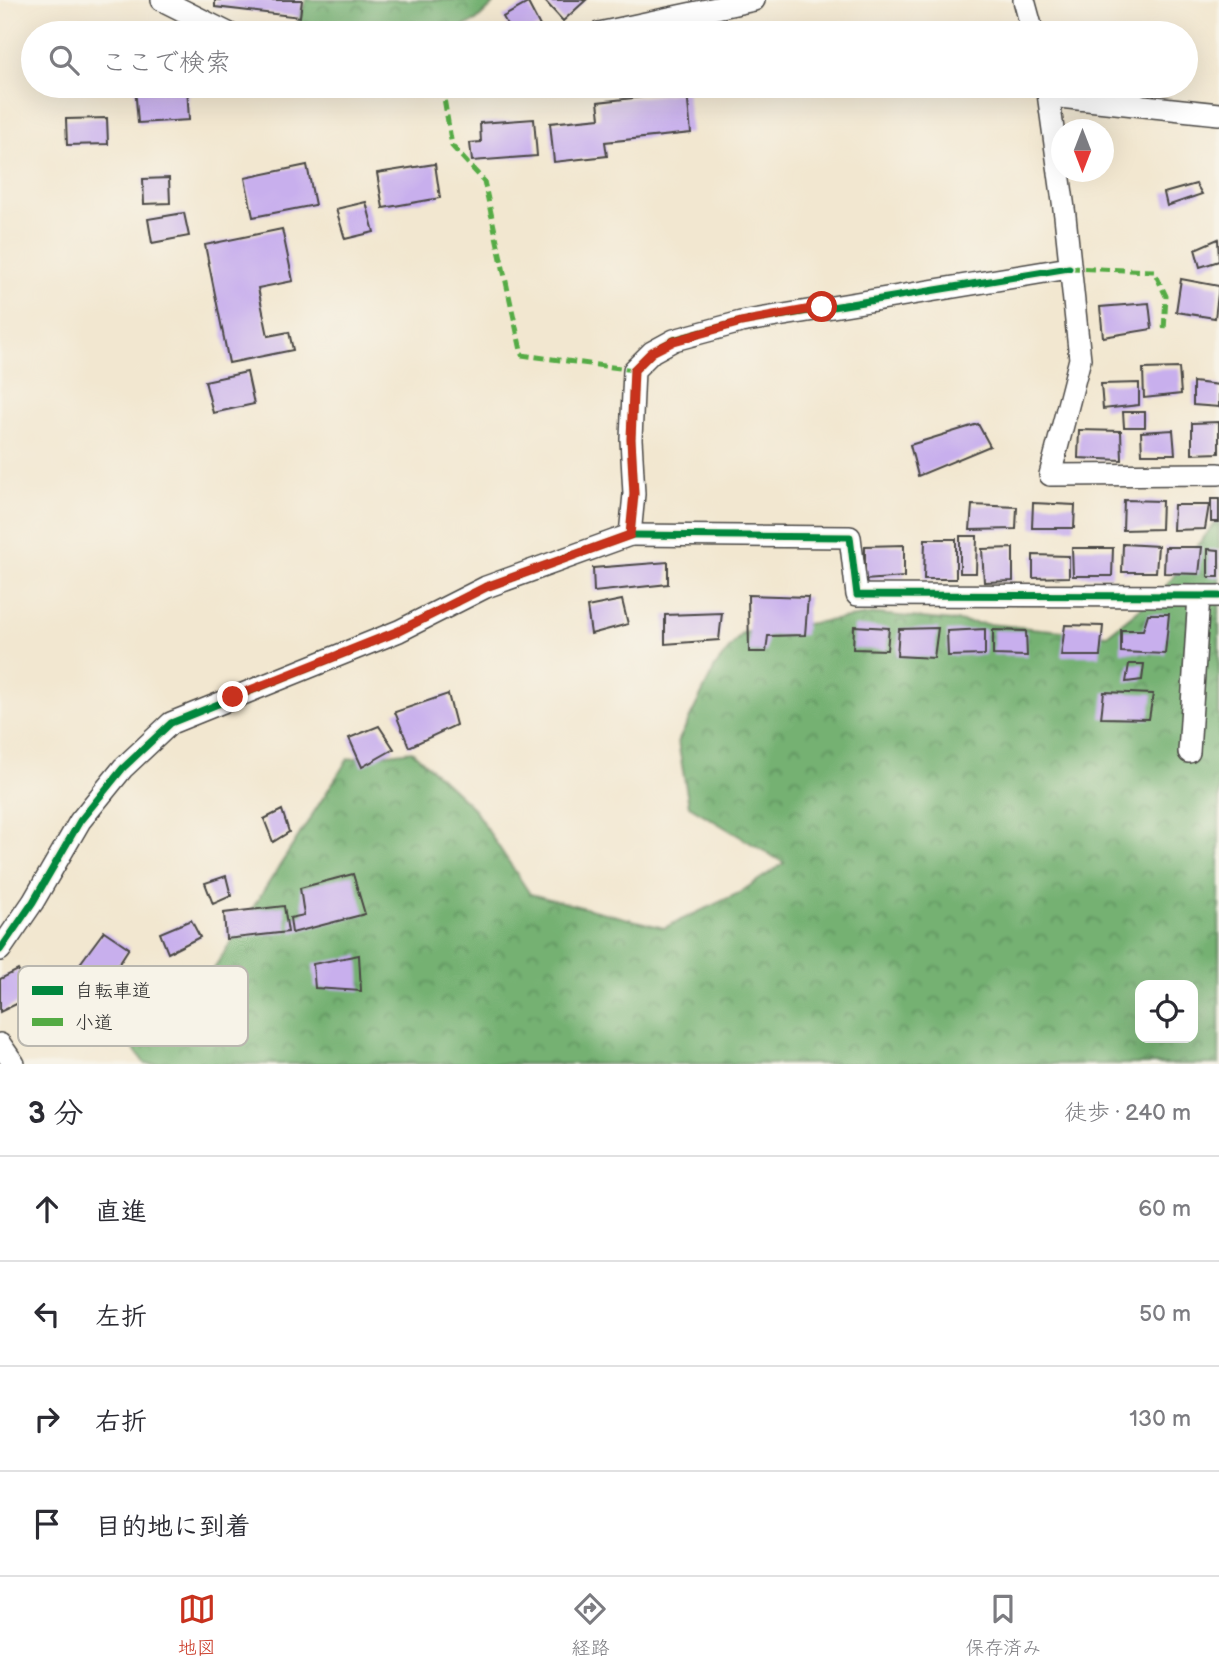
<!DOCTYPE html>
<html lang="ja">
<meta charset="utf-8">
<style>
:root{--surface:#fff;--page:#f2f2f3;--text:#2b2b33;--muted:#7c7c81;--line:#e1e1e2;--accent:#c8321e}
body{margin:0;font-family:"Balsamiq Sans","Klee One",sans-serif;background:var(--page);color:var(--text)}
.controls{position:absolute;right:21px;bottom:21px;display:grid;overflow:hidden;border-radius:14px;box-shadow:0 7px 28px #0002}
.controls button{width:63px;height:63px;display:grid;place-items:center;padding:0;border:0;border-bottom:2px solid var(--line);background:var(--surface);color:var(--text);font:35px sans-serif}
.compass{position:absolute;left:1051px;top:119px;width:63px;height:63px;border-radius:50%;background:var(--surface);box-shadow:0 7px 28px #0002;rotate:180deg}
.stop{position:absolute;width:21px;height:21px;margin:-16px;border:5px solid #c8321e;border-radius:50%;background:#fff}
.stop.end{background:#c8321e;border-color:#fff;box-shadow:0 2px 7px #0008}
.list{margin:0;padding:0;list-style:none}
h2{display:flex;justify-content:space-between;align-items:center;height:91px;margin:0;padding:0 28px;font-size:30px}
h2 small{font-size:23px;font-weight:400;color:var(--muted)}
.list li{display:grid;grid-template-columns:46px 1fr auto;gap:21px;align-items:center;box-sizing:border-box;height:105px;padding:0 28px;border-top:2px solid var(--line)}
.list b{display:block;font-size:26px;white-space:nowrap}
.list em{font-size:23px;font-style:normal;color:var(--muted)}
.icon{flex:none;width:38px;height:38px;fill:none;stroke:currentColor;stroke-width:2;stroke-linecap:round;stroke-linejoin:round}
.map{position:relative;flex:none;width:1219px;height:1064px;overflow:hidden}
.search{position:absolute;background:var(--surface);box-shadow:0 7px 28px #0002;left:21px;right:21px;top:21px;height:77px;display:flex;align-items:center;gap:18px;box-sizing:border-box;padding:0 24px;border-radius:38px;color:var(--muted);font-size:26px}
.sheet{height:511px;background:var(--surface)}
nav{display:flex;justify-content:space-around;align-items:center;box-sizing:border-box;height:98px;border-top:2px solid var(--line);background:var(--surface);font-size:19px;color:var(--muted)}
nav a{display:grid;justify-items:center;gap:4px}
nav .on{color:var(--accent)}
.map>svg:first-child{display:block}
.forest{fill:url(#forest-crowns);stroke:#506e4e;stroke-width:2;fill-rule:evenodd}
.building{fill:#c8afed}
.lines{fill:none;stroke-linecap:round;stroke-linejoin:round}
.street-casing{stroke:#494744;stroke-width:24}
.street{stroke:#fff;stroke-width:21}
.quiet{stroke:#54ab44;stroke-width:5;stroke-dasharray:10 5;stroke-linecap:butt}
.cycleway-casing{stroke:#f7f3e8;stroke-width:11}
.cycleway{stroke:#00873e;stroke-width:7}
.route{stroke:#c8321e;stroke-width:9}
.key{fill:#f7f3e8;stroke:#bab7af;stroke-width:2}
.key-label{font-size:19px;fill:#2b2b2b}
</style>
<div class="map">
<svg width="1219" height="1064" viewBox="0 0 1219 1064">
<defs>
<pattern id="forest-crowns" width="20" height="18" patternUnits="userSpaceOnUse" patternTransform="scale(1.75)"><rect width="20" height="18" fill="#74b172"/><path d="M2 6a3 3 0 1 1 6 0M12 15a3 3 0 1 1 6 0" fill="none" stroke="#5f905e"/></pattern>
</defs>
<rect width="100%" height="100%" fill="#f7f3e8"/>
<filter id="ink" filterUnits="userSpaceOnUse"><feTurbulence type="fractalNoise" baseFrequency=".0143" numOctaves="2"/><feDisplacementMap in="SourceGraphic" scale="14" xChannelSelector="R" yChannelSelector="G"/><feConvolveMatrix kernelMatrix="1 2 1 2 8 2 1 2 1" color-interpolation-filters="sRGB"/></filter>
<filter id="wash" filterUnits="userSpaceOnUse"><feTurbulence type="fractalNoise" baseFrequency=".00686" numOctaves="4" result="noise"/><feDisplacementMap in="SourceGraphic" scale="28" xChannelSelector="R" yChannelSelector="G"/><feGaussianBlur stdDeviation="1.57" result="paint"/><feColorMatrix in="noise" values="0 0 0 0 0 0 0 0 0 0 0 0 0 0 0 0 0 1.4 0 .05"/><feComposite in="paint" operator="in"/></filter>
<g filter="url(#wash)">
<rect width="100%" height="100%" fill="#f2e7d0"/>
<g class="forest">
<polygon points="306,0 498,0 476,21 448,33 294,33"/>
<path d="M1219,518v546h-1074l-22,-30 90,-64 135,-211 64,-8 61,57 57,86 134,34 75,-35 45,-30 -95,-57 -11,-64 37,-75 27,-34 135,-19 230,21 56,-45zM1140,985h53v53h-53z"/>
</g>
<g id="blocks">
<g class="building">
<polygon points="215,0 302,0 300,17 215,7"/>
<polygon points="544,0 586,0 563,21"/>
<polygon points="528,3 540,26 525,33 512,33 503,17"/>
<polygon points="135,86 187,86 189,120 138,123"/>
<polygon points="687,92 691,133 605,142 607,156 554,162 550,123 600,118 598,102"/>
<polygon points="107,118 108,144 67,145 66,119"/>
<polygon points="534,119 537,156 472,161 470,143 481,142 480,123"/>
<polygon points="435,164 440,198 383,208 377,173"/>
<polygon points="307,165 315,205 253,217 245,178"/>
<polygon points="169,178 170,203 144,204 143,179"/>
<polygon points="1196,184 1202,194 1167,206 1164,193"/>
<polygon points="366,202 374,232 345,239 336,209"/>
<polygon points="184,213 189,236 152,243 148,219"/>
<polygon points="282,229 293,281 258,288 268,336 289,332 293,350 229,363 205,245"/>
<polygon points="1218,239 1219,261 1200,267 1195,249"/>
<polygon points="1181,279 1219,286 1215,318 1176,312"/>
<polygon points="1149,303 1152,329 1103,337 1100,307"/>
<polygon points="1179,368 1181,394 1144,398 1143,369"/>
<polygon points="247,372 254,404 213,413 205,381"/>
<polygon points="1193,382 1219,385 1219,407 1193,405"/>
<polygon points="1139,383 1139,405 1103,409 1101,384"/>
<polygon points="1123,412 1145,412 1145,427 1124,427"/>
<polygon points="1219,422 1219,453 1192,454 1192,423"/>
<polygon points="978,424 990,446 918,476 910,445"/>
<polygon points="1079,430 1121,431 1122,460 1078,458"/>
<polygon points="1173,430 1175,454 1142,454 1141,432"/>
<rect x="1211" y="499" width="8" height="23"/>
<polygon points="1124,500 1162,501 1161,529 1123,530"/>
<polygon points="1033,503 1075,505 1074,528 1032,528"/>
<polygon points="972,505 1017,507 1016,529 970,530"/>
<polygon points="1174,505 1209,505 1205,529 1173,530"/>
<polygon points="960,536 977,536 976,573 960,573"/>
<polygon points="925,539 956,539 956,579 924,579"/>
<polygon points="1123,544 1158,546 1156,572 1122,572"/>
<polygon points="904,545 904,577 865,580 865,546"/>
<polygon points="1165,547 1202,547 1199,574 1164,573"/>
<polygon points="1013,548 1013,581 984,582 982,549"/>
<polygon points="1072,548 1113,548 1112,576 1073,576"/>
<polygon points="1208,549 1219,550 1219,577 1208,577"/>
<polygon points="1033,555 1069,556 1069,577 1033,578"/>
<polygon points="668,562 668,584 594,592 593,568"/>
<polygon points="748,595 808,597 805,635 768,636 766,652 749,652"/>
<polygon points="622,600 628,624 591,634 587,607"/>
<polygon points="722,613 719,640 665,644 665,615"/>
<polygon points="1148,614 1169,614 1165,654 1121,652 1121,630 1143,630"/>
<polygon points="1065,625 1103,626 1100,656 1061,656"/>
<polygon points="854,626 889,628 887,650 853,649"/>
<polygon points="938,628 934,658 897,656 899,629"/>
<polygon points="985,629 985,655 948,656 947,631"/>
<polygon points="993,630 1026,631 1027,656 993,655"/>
<polygon points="1129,664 1144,664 1142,680 1126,682"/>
<polygon points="1104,692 1153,694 1149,719 1101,718"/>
<polygon points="448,694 456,725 409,747 395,712"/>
<polygon points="379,726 394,749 362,767 349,738"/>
<polygon points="282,810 289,832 273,842 264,819"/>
<polygon points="353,874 365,914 292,933 290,918 304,915 300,888"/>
<polygon points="226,876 231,896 213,904 205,883"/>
<polygon points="284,906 288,932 226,939 224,913"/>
<polygon points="191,920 200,937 168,953 160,933"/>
<polygon points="104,931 129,948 100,993 73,973"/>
<polygon points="359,955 361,991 315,988 313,964"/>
<polygon points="18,970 31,997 0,1012 0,979"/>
</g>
</g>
</g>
<g filter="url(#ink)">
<use href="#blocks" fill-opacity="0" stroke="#494744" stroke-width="2"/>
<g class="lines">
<g class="street-casing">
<g id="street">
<polyline points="162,0 228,33"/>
<polyline points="1024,0 1033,33"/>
<polyline points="599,33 754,0"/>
<polyline points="1047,86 1065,216 1080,359 1050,475 1219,474"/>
<polyline points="1050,96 1219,114"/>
<polyline points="630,535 850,537 857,595 1219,596"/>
<polyline points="1189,752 1199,596"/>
<polyline points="0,950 33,902 80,821 123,768 171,723 399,631 486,587 630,535 634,494 631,439 634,370 652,352 674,340 741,322 1069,268"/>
<polyline points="0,1044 14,1064"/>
</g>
</g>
<use href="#street" class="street"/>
<g class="quiet">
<polyline points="442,86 452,146 484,181 522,355 634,370"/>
<polyline points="1069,268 1154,271 1166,296 1164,331"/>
</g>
<g class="cycleway-casing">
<g id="cycleway">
<polyline points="630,535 850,537 857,595 1219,596"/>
<polyline points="0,950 33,902 80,821 123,768 171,723 399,631 486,587 630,535 634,494 631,439 634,370 652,352 674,340 741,322 1069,268"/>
</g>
</g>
<use href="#cycleway" class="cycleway"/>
</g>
</g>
<g class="lines" filter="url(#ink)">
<polyline class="route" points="233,697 399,631 486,587 630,535 634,494 631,439 634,370 652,352 674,341 741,322 822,307"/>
</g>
<rect x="18" y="966" width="230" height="80" rx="10" class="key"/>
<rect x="32" y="986" width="31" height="9" fill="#00873e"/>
<rect x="32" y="1018" width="31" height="8" fill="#54ab44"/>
<g class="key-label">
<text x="75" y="997">自転車道</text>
<text x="75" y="1029">小道</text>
</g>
</svg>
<div class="controls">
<button><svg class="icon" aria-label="locate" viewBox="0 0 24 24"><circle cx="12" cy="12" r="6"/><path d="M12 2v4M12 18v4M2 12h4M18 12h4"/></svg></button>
</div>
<svg class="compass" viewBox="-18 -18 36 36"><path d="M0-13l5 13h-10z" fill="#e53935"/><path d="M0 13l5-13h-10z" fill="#7c7c81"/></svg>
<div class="stop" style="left:822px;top:307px"></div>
<div class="stop end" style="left:233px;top:697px"></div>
<div class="search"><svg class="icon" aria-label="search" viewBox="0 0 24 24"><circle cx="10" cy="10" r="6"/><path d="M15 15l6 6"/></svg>ここで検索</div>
</div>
<section class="sheet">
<h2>3 分<small>徒歩 · 240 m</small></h2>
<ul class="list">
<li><svg class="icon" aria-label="ahead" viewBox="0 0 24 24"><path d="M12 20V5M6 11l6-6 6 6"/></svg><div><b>直進</b></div><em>60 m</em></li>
<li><svg class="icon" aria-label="left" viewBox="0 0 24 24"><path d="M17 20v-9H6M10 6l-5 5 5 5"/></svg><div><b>左折</b></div><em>50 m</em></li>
<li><svg class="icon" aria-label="right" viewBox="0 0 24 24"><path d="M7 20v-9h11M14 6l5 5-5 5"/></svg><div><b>右折</b></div><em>130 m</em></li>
<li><svg class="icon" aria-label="arrive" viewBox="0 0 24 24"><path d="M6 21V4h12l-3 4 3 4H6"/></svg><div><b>目的地に到着</b></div></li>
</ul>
</section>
<nav>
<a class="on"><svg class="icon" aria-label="map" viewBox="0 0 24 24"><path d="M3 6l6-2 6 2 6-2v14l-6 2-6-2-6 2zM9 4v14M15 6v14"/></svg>地図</a>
<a><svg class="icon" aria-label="directions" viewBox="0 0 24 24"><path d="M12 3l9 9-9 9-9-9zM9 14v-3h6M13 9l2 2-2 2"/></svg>経路</a>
<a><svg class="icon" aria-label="saved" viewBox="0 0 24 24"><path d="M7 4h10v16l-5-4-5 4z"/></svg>保存済み</a>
</nav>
